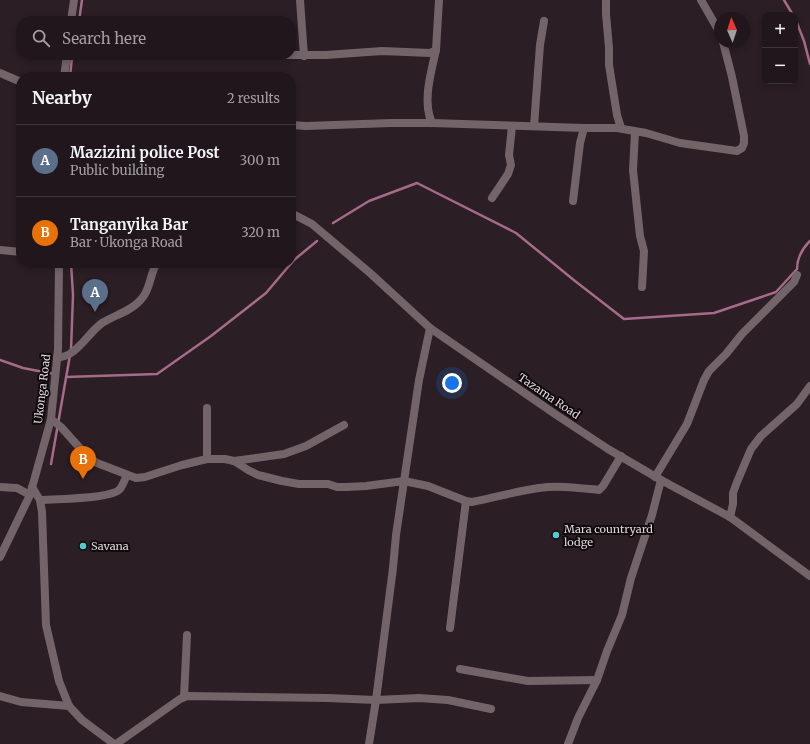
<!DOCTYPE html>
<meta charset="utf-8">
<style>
:root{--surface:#20161b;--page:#281f24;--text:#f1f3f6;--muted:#a29fa3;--line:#3d353a;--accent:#51ccd3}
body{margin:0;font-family:Merriweather,serif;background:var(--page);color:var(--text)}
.controls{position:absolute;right:12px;top:12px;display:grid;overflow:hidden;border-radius:8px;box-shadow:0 2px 6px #0003}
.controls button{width:36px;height:36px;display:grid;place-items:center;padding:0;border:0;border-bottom:1px solid var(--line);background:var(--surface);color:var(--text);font:20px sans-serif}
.compass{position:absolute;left:714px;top:12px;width:36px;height:36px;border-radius:50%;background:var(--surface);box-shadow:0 2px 6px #0003;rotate:357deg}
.you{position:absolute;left:452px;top:383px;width:14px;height:14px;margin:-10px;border:3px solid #fff;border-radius:50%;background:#1a73e8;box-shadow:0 0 0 6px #1a73e833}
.badge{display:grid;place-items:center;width:26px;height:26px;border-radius:50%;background:var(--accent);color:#fff;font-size:13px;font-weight:700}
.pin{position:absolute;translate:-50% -33px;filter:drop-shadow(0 1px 2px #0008)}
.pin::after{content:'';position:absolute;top:21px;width:14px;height:12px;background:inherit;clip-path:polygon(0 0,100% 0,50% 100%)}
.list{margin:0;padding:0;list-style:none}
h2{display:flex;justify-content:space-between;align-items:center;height:52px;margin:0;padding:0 16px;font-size:17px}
h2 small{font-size:13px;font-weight:400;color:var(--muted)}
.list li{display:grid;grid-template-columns:26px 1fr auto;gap:12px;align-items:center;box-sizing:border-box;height:72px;padding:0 16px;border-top:1px solid var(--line)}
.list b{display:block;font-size:15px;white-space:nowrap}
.list p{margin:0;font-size:13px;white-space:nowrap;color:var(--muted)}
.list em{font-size:13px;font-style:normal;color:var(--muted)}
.icon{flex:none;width:22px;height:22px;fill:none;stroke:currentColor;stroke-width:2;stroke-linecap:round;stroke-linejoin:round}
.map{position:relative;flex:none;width:810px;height:744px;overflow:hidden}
.search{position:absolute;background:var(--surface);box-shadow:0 2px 6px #0003;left:16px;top:16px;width:280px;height:44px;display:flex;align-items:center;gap:10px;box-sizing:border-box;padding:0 14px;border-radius:16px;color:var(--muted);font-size:15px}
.panel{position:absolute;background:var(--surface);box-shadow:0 2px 6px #0003;left:16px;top:72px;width:280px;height:196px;border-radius:16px}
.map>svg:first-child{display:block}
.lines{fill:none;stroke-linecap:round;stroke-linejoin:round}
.stream{stroke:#a56b88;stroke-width:2.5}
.minor{stroke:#73646a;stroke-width:8}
.poi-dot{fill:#51ccd3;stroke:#100a0d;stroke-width:1.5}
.labels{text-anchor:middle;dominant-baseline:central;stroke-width:4;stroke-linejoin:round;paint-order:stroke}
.street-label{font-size:11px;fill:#ddd4d8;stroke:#100a0d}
.poi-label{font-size:11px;fill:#ddd4d8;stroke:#100a0d;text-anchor:start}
</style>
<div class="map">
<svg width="810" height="744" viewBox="0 0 810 744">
<rect width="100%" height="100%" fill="#2b1e24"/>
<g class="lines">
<g class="stream">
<polyline points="784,0 793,15"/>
<polyline points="795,18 804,41 810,64"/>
<polyline points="79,21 82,0"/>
<polyline points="70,77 72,57"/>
<path d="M333,223l36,-22 48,-18 99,50 59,48 49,38 90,-6 62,-21 21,-23c0,-11 5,-20 13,-28"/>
<polyline points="71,350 73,295 71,263"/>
<polyline points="0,360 23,368 54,374"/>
<polyline points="66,377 157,374 211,336 266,293 294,260 317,241"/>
<polyline points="51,464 70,355"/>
</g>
<g class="minor">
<polyline points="300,0 304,56"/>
<polyline points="606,0 606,14 609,48 609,65 617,115 621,128"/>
<polyline points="701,0 720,33"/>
<polyline points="71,21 74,0"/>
<polyline points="267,55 326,55 382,51 430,53 436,50 439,0"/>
<polyline points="67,56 100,55"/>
<polyline points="0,73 21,82"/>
<polyline points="64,77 67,55"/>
<path d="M432,123c-10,-21 -1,-50 4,-73"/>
<polyline points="291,125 306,126 391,123 432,123 584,128 617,128 646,133 680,143 737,151 742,148 744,143 744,136 732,77 723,42"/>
<polyline points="534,126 540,45 544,21"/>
<polyline points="635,132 633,170 640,236 644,251 642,287"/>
<polyline points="492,198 508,174 511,165 509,155 512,126"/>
<polyline points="573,201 580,143 584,128"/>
<polyline points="291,213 312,224 370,273 430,328 555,414 608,449 661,480 730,517 810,576"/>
<polyline points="0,250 21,252"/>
<path d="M57,358c4,-1 11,-2 14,-5 12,-8 19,-21 31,-30 13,-8 32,-13 41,-26 8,-10 7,-24 14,-34"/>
<polyline points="207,408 207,459"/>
<path d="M51,419l10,8 26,29 10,7 39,15 9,-1 37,-12 25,-6h18l9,2 14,9 10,5 24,6 17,3h29l9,3h10l19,-1 38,-5 24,5 38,15 6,1c22,-4 44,-11 67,-14 20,-3 40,0 60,2l4,-4 18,-30"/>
<polyline points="234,461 284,454 306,446 344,425"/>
<polyline points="655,477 687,424 704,380 709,371 726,354 742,334 794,282 797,275"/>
<polyline points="0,487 17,488 30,495"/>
<polyline points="32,487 40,500 42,512 46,625 59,681 69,706 82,720 114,744"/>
<path d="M40,500c15,-1 72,-1 80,-11 3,-4 5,-10 7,-14"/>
<polyline points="730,517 733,504 733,493 737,482 751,449 761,436 797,404 810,386"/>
<polyline points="0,557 30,495 51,419 58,349 59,263"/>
<polyline points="450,628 466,501"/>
<polyline points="460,669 528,681 597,680"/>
<polyline points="0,696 21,702 69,706"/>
<polyline points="184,697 187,635"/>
<polyline points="116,744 180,699 187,696 328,698 376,700 419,698 448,700 491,709"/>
<polyline points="369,744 376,700 393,568 396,535 419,380 430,328"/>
<polyline points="568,744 578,718 597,680 607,651 622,615 631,578 652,515 661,480"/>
</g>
</g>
<g class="poi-dot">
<circle cx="556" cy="535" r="4"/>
<circle cx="83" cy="546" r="4"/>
</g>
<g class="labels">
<g class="street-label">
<text transform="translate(42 389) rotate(-83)">Ukonga Road</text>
<text transform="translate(549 396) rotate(34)">Tazama Road</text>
</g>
<g class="poi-label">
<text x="564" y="529">Mara countryard<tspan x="564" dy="13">lodge</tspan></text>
<text x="91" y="546">Savana</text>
</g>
</g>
</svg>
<div class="controls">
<button>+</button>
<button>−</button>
</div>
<svg class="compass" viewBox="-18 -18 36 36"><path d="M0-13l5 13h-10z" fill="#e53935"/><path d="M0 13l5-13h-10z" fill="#a29fa3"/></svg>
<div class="you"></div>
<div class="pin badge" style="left:95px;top:312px;background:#5c6f8a">A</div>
<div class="pin badge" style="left:83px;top:479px;background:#e8710a">B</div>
<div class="search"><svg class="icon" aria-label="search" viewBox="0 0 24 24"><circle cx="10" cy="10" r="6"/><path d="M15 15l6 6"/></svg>Search here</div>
<section class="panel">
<h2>Nearby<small>2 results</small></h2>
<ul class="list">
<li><span class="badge" style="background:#5c6f8a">A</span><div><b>Mazizini police Post</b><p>Public building</p></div><em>300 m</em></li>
<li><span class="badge" style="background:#e8710a">B</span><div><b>Tanganyika Bar</b><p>Bar · Ukonga Road</p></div><em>320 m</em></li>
</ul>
</section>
</div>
